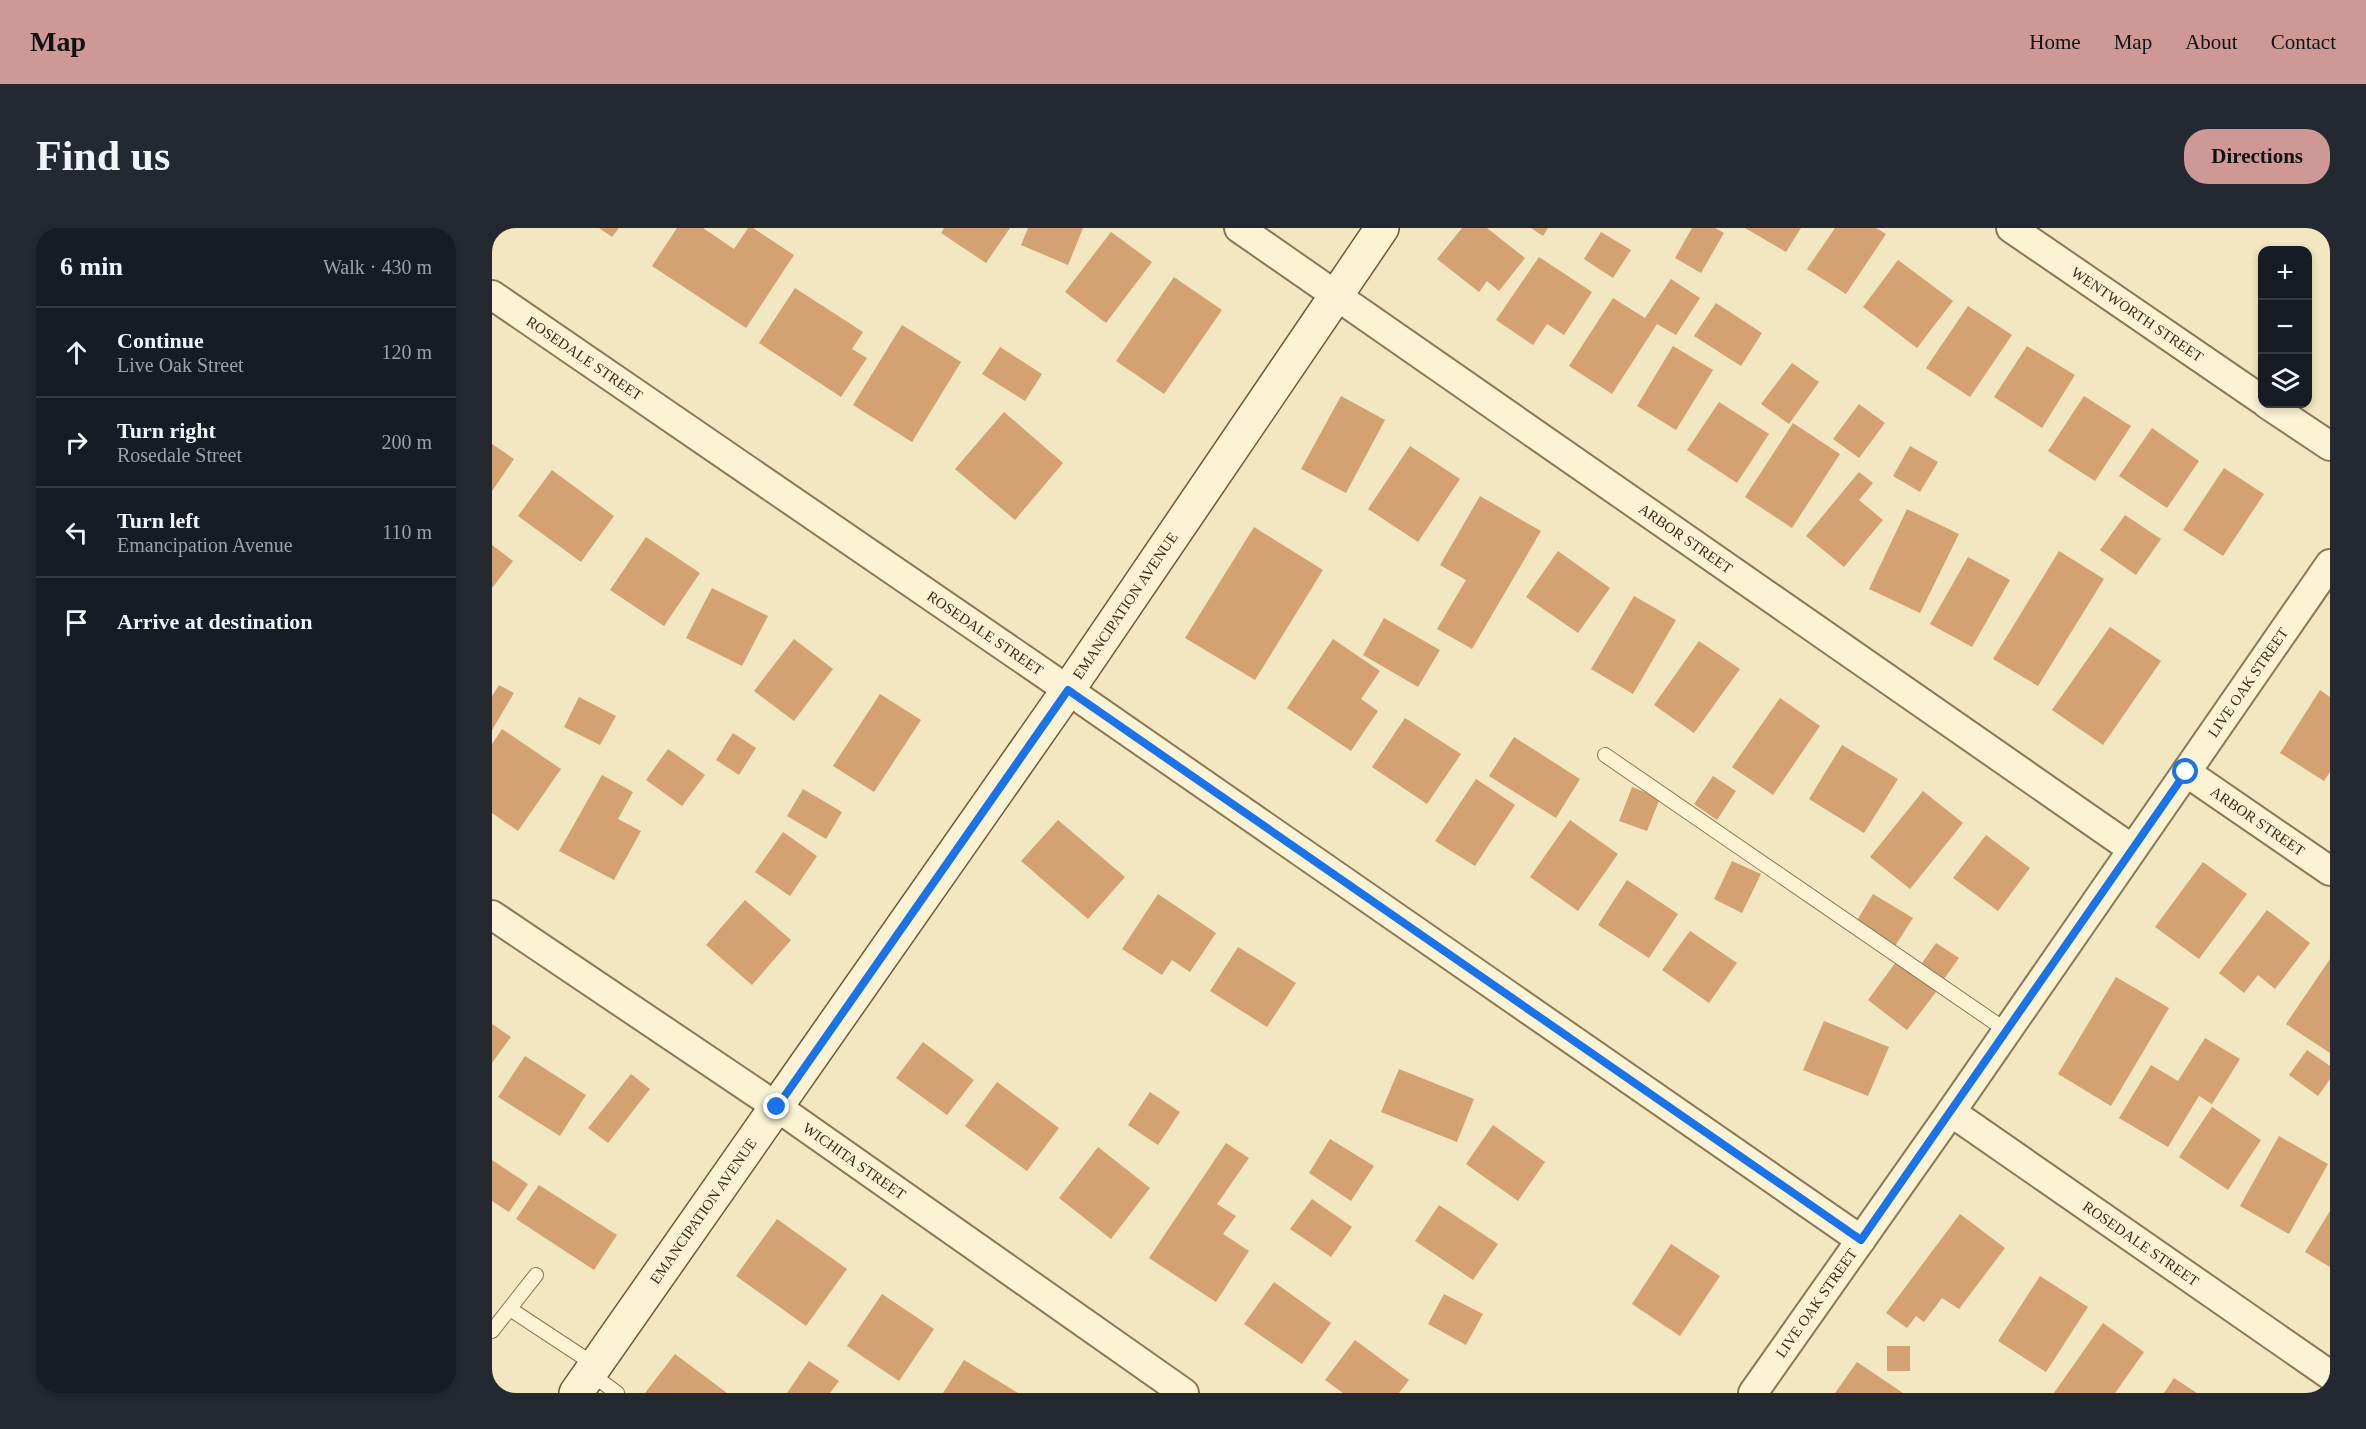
<!DOCTYPE html>
<meta charset="utf-8">
<style>
:root{--surface:#171b24;--page:#242831;--text:#f1f3f6;--muted:#9ea1a6;--line:#363941;--accent:#cd9896}
body{margin:0;font-family:Georgia,serif;background:var(--page);color:var(--text)}
.controls{position:absolute;right:18px;top:18px;display:grid;overflow:hidden;border-radius:12px;box-shadow:0 3px 9px #0003}
.controls button{width:54px;height:54px;display:grid;place-items:center;padding:0;border:0;border-bottom:2px solid var(--line);background:var(--surface);color:var(--text);font:30px sans-serif}
.stop{position:absolute;width:18px;height:18px;margin:-14px;border:4px solid #1a73e8;border-radius:50%;background:#fff}
.stop.end{background:#1a73e8;border-color:#fff;box-shadow:0 2px 6px #0008}
.list{margin:0;padding:0;list-style:none}
h2{display:flex;justify-content:space-between;align-items:center;height:78px;margin:0;padding:0 24px;font-size:26px}
h2 small{font-size:20px;font-weight:400;color:var(--muted)}
.list li{display:grid;grid-template-columns:39px 1fr auto;gap:18px;align-items:center;box-sizing:border-box;height:90px;padding:0 24px;border-top:2px solid var(--line)}
.list b{display:block;font-size:22px;white-space:nowrap}
.list p{margin:0;font-size:20px;white-space:nowrap;color:var(--muted)}
.list em{font-size:20px;font-style:normal;color:var(--muted)}
.icon{flex:none;width:33px;height:33px;fill:none;stroke:currentColor;stroke-width:2;stroke-linecap:round;stroke-linejoin:round}
.map{position:relative;flex:none;width:1838px;height:1165px;overflow:hidden;border-radius:24px}
header{display:flex;align-items:center;gap:36px;box-sizing:border-box;height:84px;padding:0 30px;background:var(--accent);color:#111}
header strong{font-size:28px}
nav{display:flex;gap:33px;margin-inline-start:auto;font-size:21px}
.intro{display:flex;align-items:center;justify-content:space-between;box-sizing:border-box;height:144px;padding:0 36px}
h1{margin:0;font-size:42px}
.button{padding:15px 27px;border-radius:24px;background:var(--accent);color:#111;font-size:21px;font-weight:700}
main{display:flex;gap:36px;padding:0 36px}
aside{flex:1;background:var(--surface);border-radius:24px;box-shadow:0 3px 9px #0003}
.map>svg:first-child{display:block}
.building{fill:#d4a172}
.lines{fill:none;stroke-linecap:round;stroke-linejoin:round}
.service-casing{stroke:#8d7756;stroke-width:16}
.minor-casing{stroke:#8d7756;stroke-width:32}
.secondary-casing{stroke:#6f5839;stroke-width:36}
.service{stroke:#fcf3d4;stroke-width:14}
.minor{stroke:#fcf3d4;stroke-width:28}
.secondary{stroke:#fcf3d4;stroke-width:33}
.route{stroke:#1a73e8;stroke-width:8}
.labels{text-anchor:middle;dominant-baseline:central;stroke-width:4.5;stroke-linejoin:round;paint-order:stroke}
.street-label{font-size:15px;fill:#3b2d1c;stroke:#f9f0d0}
</style>
<header>
<strong>Map</strong>
<nav><a>Home</a><a>Map</a><a>About</a><a>Contact</a></nav>
</header>
<div class="intro"><h1>Find us</h1><a class="button">Directions</a></div>
<main>
<aside>
<h2>6 min<small>Walk · 430 m</small></h2>
<ul class="list">
<li><svg class="icon" aria-label="ahead" viewBox="0 0 24 24"><path d="M12 20V5M6 11l6-6 6 6"/></svg><div><b>Continue</b><p>Live Oak Street</p></div><em>120 m</em></li>
<li><svg class="icon" aria-label="right" viewBox="0 0 24 24"><path d="M7 20v-9h11M14 6l5 5-5 5"/></svg><div><b>Turn right</b><p>Rosedale Street</p></div><em>200 m</em></li>
<li><svg class="icon" aria-label="left" viewBox="0 0 24 24"><path d="M17 20v-9H6M10 6l-5 5 5 5"/></svg><div><b>Turn left</b><p>Emancipation Avenue</p></div><em>110 m</em></li>
<li><svg class="icon" aria-label="arrive" viewBox="0 0 24 24"><path d="M6 21V4h12l-3 4 3 4H6"/></svg><div><b>Arrive at destination</b></div></li>
</ul>
</aside>
<div class="map">
<svg width="1838" height="1165" viewBox="0 0 1838 1165">
<rect width="100%" height="100%" fill="#f2e7c0"/>
<g class="building">
<polygon points="107,0 127,0 120,9"/>
<polygon points="185,0 211,0 242,21 256,0 261,0 302,27 254,100 160,38"/>
<polygon points="452,0 518,0 494,35 449,5"/>
<polygon points="536,0 591,0 576,37 529,17"/>
<polygon points="970,0 995,0 1033,30 1007,63 995,53 987,64 945,31"/>
<polygon points="1039,0 1056,0 1051,8"/>
<polygon points="1200,0 1223,0 1232,5 1209,45 1183,30"/>
<polygon points="1253,0 1309,0 1294,24"/>
<polygon points="1343,0 1384,0 1394,6 1354,66 1315,41"/>
<polygon points="619,4 660,34 614,95 573,64"/>
<polygon points="1109,4 1139,22 1121,50 1092,31"/>
<polygon points="1047,29 1100,64 1072,107 1055,96 1041,117 1004,92"/>
<polygon points="1406,32 1461,73 1425,120 1371,79"/>
<polygon points="682,49 730,82 672,166 624,133"/>
<polygon points="1179,51 1208,70 1184,107 1165,96 1120,166 1077,138 1121,70 1153,90"/>
<polygon points="303,60 371,104 360,121 375,130 349,169 267,115"/>
<polygon points="1224,75 1270,105 1249,138 1202,108"/>
<polygon points="1476,78 1520,107 1478,169 1434,140"/>
<polygon points="410,97 469,134 420,214 361,177"/>
<polygon points="1181,118 1221,142 1184,202 1145,178"/>
<polygon points="1535,118 1583,147 1550,200 1502,169"/>
<polygon points="508,119 550,146 533,173 490,146"/>
<polygon points="1300,135 1327,154 1297,196 1269,176"/>
<polygon points="849,168 893,192 854,265 809,241"/>
<polygon points="1592,168 1639,198 1603,253 1556,223"/>
<polygon points="1227,174 1277,206 1245,255 1195,222"/>
<polygon points="1367,176 1393,195 1367,230 1341,211"/>
<polygon points="512,184 571,235 523,292 463,241"/>
<polygon points="1301,195 1348,226 1300,300 1253,269"/>
<polygon points="1660,200 1707,233 1675,280 1627,248"/>
<polygon points="0,216 22,231 0,263"/>
<polygon points="918,218 968,251 926,314 876,281"/>
<polygon points="1418,218 1446,234 1428,264 1401,248"/>
<polygon points="1732,240 1772,266 1731,328 1691,302"/>
<polygon points="60,242 122,288 89,334 26,288"/>
<polygon points="1367,244 1381,255 1367,272 1391,292 1352,339 1314,308"/>
<polygon points="988,268 1049,303 980,421 945,401 974,352 948,337"/>
<polygon points="1415,281 1467,306 1428,385 1377,361"/>
<polygon points="1633,287 1669,311 1644,347 1608,322"/>
<polygon points="762,299 831,342 763,452 693,410"/>
<polygon points="154,309 208,345 172,398 118,362"/>
<polygon points="0,317 21,333 0,360"/>
<polygon points="1066,323 1118,360 1086,405 1034,369"/>
<polygon points="1567,323 1612,351 1546,458 1501,431"/>
<polygon points="1476,329 1518,352 1480,419 1438,396"/>
<polygon points="220,360 276,388 250,438 194,410"/>
<polygon points="1142,368 1184,392 1141,466 1099,441"/>
<polygon points="892,390 948,422 926,459 871,427"/>
<polygon points="1618,399 1669,433 1611,517 1560,482"/>
<polygon points="302,411 341,441 302,493 262,463"/>
<polygon points="841,411 888,443 869,471 886,483 859,523 795,480"/>
<polygon points="1207,413 1248,441 1202,505 1162,477"/>
<polygon points="7,457 22,465 0,502 0,468"/>
<polygon points="1828,462 1838,469 1838,544 1832,553 1788,525"/>
<polygon points="388,466 429,492 382,564 341,538"/>
<polygon points="87,469 124,488 108,517 72,499"/>
<polygon points="1288,470 1328,498 1281,567 1240,539"/>
<polygon points="913,490 969,526 935,576 880,539"/>
<polygon points="10,501 69,541 26,603 0,585 0,516"/>
<polygon points="241,505 264,520 247,547 224,532"/>
<polygon points="1022,509 1088,551 1064,590 997,548"/>
<polygon points="1350,517 1406,551 1372,605 1317,571"/>
<polygon points="176,521 213,547 190,578 154,552"/>
<polygon points="110,547 141,564 126,591 149,603 122,652 67,623"/>
<polygon points="1221,548 1244,563 1225,592 1202,576"/>
<polygon points="984,551 1023,577 983,638 943,613"/>
<polygon points="1140,559 1168,570 1155,603 1127,593"/>
<polygon points="311,561 350,584 334,611 295,588"/>
<polygon points="1431,563 1471,595 1418,661 1378,629"/>
<polygon points="566,592 633,649 596,691 529,633"/>
<polygon points="1078,592 1126,626 1086,683 1038,649"/>
<polygon points="291,604 325,628 298,668 263,644"/>
<polygon points="1494,607 1538,640 1506,683 1461,650"/>
<polygon points="1240,633 1269,646 1250,685 1222,671"/>
<polygon points="1711,634 1755,666 1707,731 1663,699"/>
<polygon points="1135,652 1186,686 1157,730 1106,697"/>
<polygon points="666,666 724,705 698,744 680,732 670,747 630,721"/>
<polygon points="1381,666 1421,690 1403,718 1364,694"/>
<polygon points="253,672 299,712 260,757 214,717"/>
<polygon points="1775,682 1818,715 1783,761 1766,747 1752,765 1727,745"/>
<polygon points="1198,703 1245,735 1217,775 1170,742"/>
<polygon points="1444,715 1467,730 1452,751 1430,735"/>
<polygon points="746,719 804,755 775,799 718,763"/>
<polygon points="1838,731 1838,825 1794,796"/>
<polygon points="1404,734 1444,764 1415,802 1376,772"/>
<polygon points="1624,749 1677,780 1619,878 1566,846"/>
<polygon points="1332,793 1397,819 1376,868 1311,842"/>
<polygon points="0,796 19,809 0,835"/>
<polygon points="1713,810 1748,831 1720,876 1707,868 1676,919 1627,890 1659,837 1686,853"/>
<polygon points="431,814 482,852 455,887 404,850"/>
<polygon points="1815,822 1838,838 1838,851 1826,868 1797,847"/>
<polygon points="33,828 94,867 68,908 6,869"/>
<polygon points="907,841 982,871 965,914 889,884"/>
<polygon points="139,846 158,861 116,915 96,900"/>
<polygon points="505,854 567,900 535,943 473,898"/>
<polygon points="658,864 688,884 666,917 636,897"/>
<polygon points="1720,879 1769,912 1736,962 1687,929"/>
<polygon points="1001,897 1053,934 1026,973 974,936"/>
<polygon points="1787,908 1836,936 1797,1006 1748,978"/>
<polygon points="838,911 882,938 859,973 817,945"/>
<polygon points="734,915 757,930 725,976 744,988 731,1006 757,1023 724,1074 657,1030"/>
<polygon points="606,919 658,960 619,1011 567,970"/>
<polygon points="0,932 36,956 17,984 0,973"/>
<polygon points="47,957 125,1007 102,1042 24,991"/>
<polygon points="820,971 860,999 839,1029 798,1001"/>
<polygon points="947,977 1006,1016 981,1052 923,1013"/>
<polygon points="1838,983 1838,1039 1813,1024"/>
<polygon points="1468,986 1513,1020 1467,1081 1450,1070 1432,1094 1424,1088 1415,1100 1394,1085"/>
<polygon points="285,991 355,1041 314,1098 244,1048"/>
<polygon points="1179,1016 1228,1048 1188,1108 1140,1076"/>
<polygon points="1548,1048 1596,1079 1554,1144 1506,1113"/>
<polygon points="782,1054 839,1095 810,1136 752,1096"/>
<polygon points="390,1066 442,1101 407,1153 355,1118"/>
<polygon points="952,1066 991,1086 974,1117 936,1096"/>
<polygon points="1611,1095 1652,1124 1623,1165 1562,1165"/>
<polygon points="863,1112 917,1152 907,1165 851,1165 833,1152"/>
<rect x="1395" y="1118" width="23" height="25"/>
<polygon points="183,1126 235,1165 153,1165"/>
<polygon points="472,1132 526,1165 451,1165"/>
<polygon points="317,1133 347,1153 338,1165 295,1165"/>
<polygon points="1365,1134 1411,1165 1343,1165"/>
<polygon points="1682,1150 1705,1165 1672,1165"/>
</g>
<g class="lines">
<g class="service-casing">
<g id="service">
<polyline points="1113,527 1515,803"/>
<polyline points="18,1081 103,1137"/>
<polyline points="0,1103 44,1047"/>
<polyline points="98,1145 125,1165"/>
</g>
</g>
<g class="minor-casing">
<g id="minor">
<path id="s1" d="M747,0l893,621"/>
<path id="s2" d="M1519,0l251,172"/>
<path id="s3" d="M0,67l576,395 793,550"/>
<polyline points="1775,176 1838,218"/>
<path id="s4" d="M1694,544l144,99"/>
<path id="s5" d="M0,687l285,192 407,286"/>
<path id="s6" d="M1459,884l379,263"/>
<path id="s7" d="M1261,1165l198,-281 379,-548"/>
</g>
</g>
<g class="secondary-casing">
<g id="secondary">
<path id="s8" d="M84,1165l492,-703 314,-462"/>
</g>
</g>
<use href="#service" class="service"/>
<use href="#minor" class="minor"/>
<use href="#secondary" class="secondary"/>
</g>
<g class="lines">
<polyline class="route" points="285,879 576,462 1369,1012 1694,544"/>
</g>
<g class="labels">
<g class="street-label">
<text stroke="none"><textPath href="#s2" startOffset="153">WENTWORTH STREET</textPath></text>
<text stroke="none"><textPath href="#s3" startOffset="112">ROSEDALE STREET</textPath></text>
<text stroke="none"><textPath href="#s1" startOffset="544">ARBOR STREET</textPath></text>
<text stroke="none"><textPath href="#s8" startOffset="960">EMANCIPATION AVENUE</textPath></text>
<text stroke="none"><textPath href="#s3" startOffset="598">ROSEDALE STREET</textPath></text>
<text stroke="none"><textPath href="#s7" startOffset="866">LIVE OAK STREET</textPath></text>
<text stroke="none"><textPath href="#s4" startOffset="87">ARBOR STREET</textPath></text>
<text stroke="none"><textPath href="#s5" startOffset="438">WICHITA STREET</textPath></text>
<text stroke="none"><textPath href="#s8" startOffset="222">EMANCIPATION AVENUE</textPath></text>
<text stroke="none"><textPath href="#s6" startOffset="231">ROSEDALE STREET</textPath></text>
<text stroke="none"><textPath href="#s7" startOffset="110">LIVE OAK STREET</textPath></text>
</g>
</g>
</svg>
<div class="controls">
<button>+</button>
<button>−</button>
<button><svg class="icon" aria-label="layers" viewBox="0 0 24 24"><path d="M12 4l9 5-9 5-9-5zM3 14l9 5 9-5"/></svg></button>
</div>
<div class="stop" style="left:1694px;top:544px"></div>
<div class="stop end" style="left:285px;top:879px"></div>
</div>
</main>
